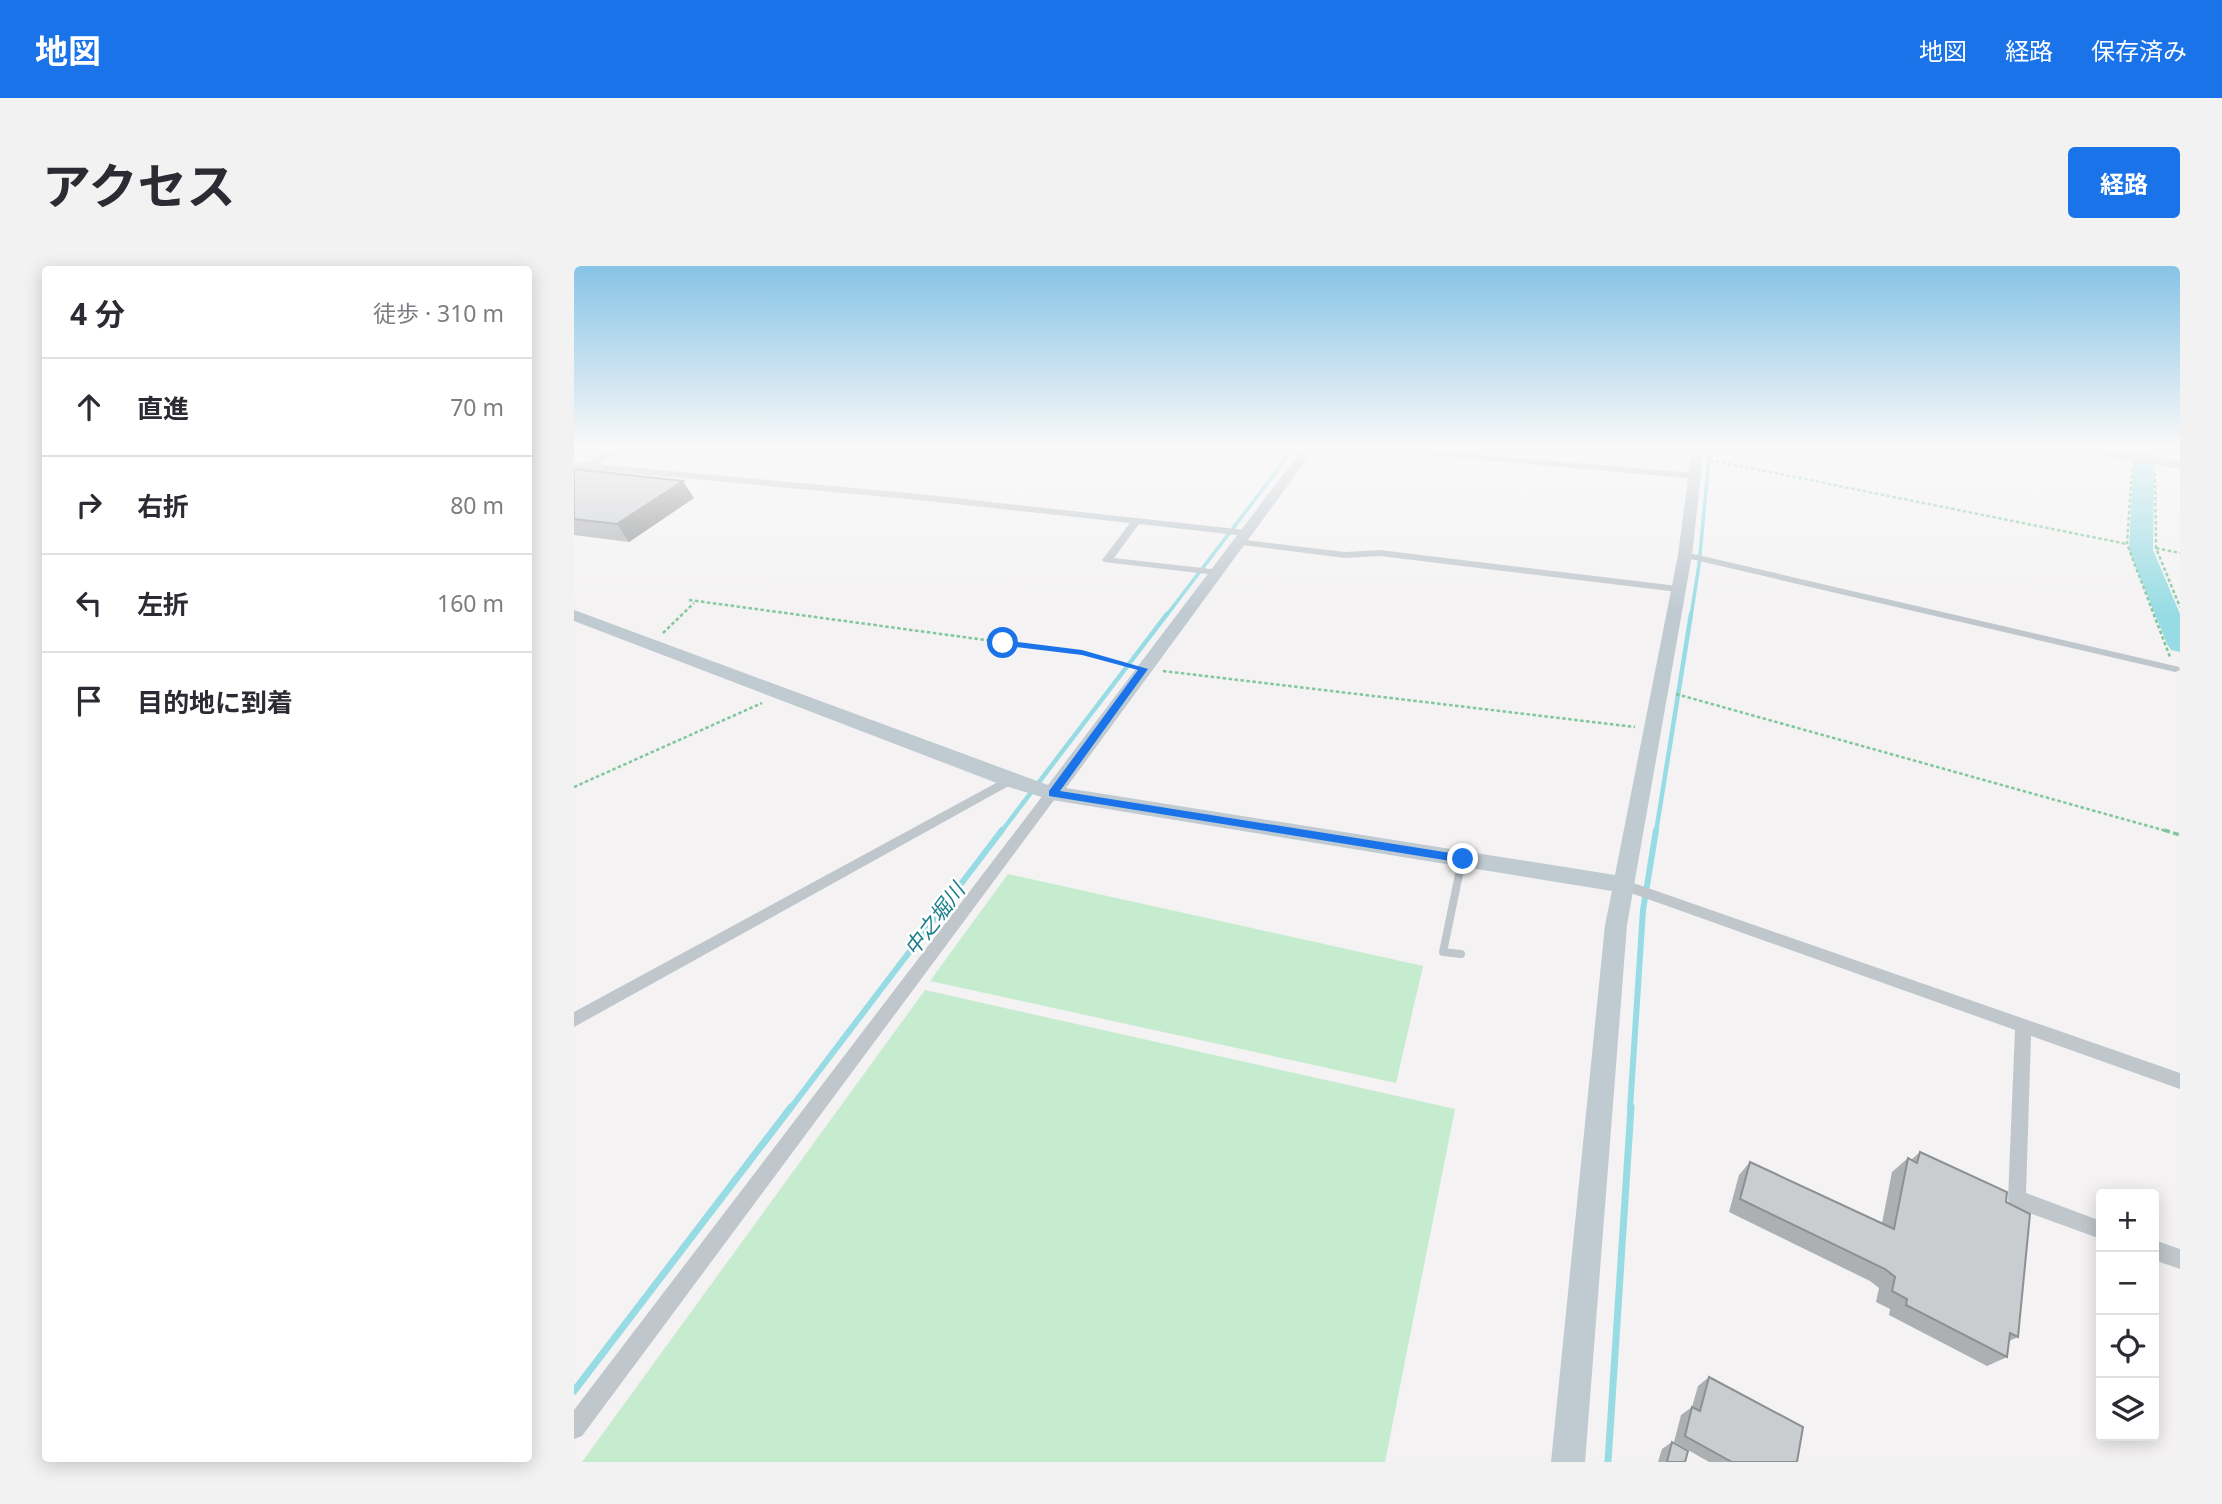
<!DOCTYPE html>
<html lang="ja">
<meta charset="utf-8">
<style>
:root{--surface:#fff;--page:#f2f2f3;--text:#2b2b33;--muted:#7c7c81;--line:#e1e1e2;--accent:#1a73e8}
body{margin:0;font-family:"Noto Sans","Noto Sans JP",sans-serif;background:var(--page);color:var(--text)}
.controls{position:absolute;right:21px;bottom:21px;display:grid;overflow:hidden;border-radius:7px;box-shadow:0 4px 18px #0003}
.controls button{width:63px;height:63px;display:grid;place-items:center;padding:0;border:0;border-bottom:2px solid var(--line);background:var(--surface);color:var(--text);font:35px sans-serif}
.stop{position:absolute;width:21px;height:21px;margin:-16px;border:5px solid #1a73e8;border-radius:50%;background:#fff}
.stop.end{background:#1a73e8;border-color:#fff;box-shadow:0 2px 7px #0008}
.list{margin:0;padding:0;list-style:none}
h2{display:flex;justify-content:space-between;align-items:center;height:91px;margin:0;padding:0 28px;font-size:30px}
h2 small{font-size:23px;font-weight:400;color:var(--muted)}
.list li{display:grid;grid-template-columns:46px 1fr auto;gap:21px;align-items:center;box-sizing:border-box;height:98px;padding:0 28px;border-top:2px solid var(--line)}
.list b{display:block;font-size:26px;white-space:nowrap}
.list em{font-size:23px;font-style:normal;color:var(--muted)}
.icon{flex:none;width:38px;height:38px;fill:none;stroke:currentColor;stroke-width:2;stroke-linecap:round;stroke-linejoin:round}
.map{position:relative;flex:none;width:1606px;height:1196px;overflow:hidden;border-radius:7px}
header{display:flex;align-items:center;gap:42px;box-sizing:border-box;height:98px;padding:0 35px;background:var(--accent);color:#fff}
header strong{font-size:33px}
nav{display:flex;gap:38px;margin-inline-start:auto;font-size:24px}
.intro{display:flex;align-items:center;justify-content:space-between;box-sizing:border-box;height:168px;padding:0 42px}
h1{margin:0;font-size:49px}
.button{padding:18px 32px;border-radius:7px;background:var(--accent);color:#fff;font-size:24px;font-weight:700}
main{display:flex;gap:42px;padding:0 42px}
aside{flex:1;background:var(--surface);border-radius:7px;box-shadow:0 4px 18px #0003}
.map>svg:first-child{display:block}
.green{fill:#c6ecd0}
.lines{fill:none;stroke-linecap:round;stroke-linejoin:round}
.stream-far3{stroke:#97dce4;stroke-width:3.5}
.stream-far2{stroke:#97dce4;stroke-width:4.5}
.stream-far1{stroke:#97dce4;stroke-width:6}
.stream{stroke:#97dce4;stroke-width:7}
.river{fill:#97dce4;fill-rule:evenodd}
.path-far1{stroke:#81c79d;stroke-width:2.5;stroke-dasharray:3.5 2.5;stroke-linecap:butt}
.path{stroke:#81c79d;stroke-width:3.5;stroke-dasharray:6 3.5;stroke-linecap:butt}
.lane{stroke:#bfc7cc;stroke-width:8}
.street{fill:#bfc7cc;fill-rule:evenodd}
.secondary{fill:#c0cad1;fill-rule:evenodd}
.wall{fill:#adb0b3}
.shaded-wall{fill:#8d9092}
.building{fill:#c9cdd0;stroke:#8d9092;stroke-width:2}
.route{fill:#1a73e8}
.labels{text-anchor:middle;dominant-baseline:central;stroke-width:5;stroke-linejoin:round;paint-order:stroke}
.water-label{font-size:21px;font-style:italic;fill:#1a7f8b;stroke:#fff}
</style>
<header>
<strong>地図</strong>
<nav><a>地図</a><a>経路</a><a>保存済み</a></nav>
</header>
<div class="intro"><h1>アクセス</h1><a class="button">経路</a></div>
<main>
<aside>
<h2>4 分<small>徒歩 · 310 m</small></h2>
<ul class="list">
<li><svg class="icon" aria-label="ahead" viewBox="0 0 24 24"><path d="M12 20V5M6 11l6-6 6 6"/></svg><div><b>直進</b></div><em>70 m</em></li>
<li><svg class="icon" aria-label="right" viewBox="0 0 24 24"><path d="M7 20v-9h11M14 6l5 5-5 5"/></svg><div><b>右折</b></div><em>80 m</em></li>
<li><svg class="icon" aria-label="left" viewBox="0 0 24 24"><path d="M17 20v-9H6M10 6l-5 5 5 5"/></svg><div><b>左折</b></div><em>160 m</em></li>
<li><svg class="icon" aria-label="arrive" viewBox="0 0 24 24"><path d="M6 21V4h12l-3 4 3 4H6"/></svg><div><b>目的地に到着</b></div></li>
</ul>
</aside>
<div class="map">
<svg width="1606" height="1196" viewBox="0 0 1606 1196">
<rect width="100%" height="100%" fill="#f4f2f2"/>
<g class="green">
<polygon points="434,608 849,700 822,817 356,715"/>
<polygon points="351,724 881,843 811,1196 8,1196"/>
</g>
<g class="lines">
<g class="stream-far3">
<polyline points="592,350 721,181"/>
<polyline points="1117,350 1125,299 1136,181"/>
</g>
<g class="stream-far2">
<polyline points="427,566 593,348"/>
<polyline points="1082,566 1117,348"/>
</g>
<g class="stream-far1">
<polyline points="216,843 428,564"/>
<polyline points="1056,843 1069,644 1082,564"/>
</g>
<g class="stream">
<polyline points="0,1125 217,841"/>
<polyline points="1034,1196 1057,841"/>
</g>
<polygon class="river" points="1560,181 1580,181 1579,284 1606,348 1606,386 1597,384 1593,378 1555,284"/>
<g class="path-far1">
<polyline points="1136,194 1553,278"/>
<polyline points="1558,203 1553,278 1596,391"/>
<polyline points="1581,207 1582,282 1606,341"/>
<polyline points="1582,282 1606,287"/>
<polyline points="115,334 508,387 554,399"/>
<polyline points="89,367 120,337"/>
<polyline points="589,405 1061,461"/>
<polyline points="1102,428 1596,566"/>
<polyline points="0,521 188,437"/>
</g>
<polyline class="path" points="1590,564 1606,569"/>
<polyline class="lane" points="887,688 869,686 888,594"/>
<g class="street">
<polygon points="784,181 812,181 1121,207 1125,210 1121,213 788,183"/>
<polygon points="0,196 345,228 671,264 676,267 671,270 565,258 540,292 646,304 646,308 642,309 530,296 528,294 556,257 345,234 0,202"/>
<polygon points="664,273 771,286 806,284 1104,320 1109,323 1104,326 806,290 771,292 661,278 659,276"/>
<polygon points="1111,286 1601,400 1605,401 1606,404 1601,406 1108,291 1108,287"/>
<polygon points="435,510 440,511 441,514 440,517 0,761 0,746"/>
<polygon points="478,522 483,524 485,527 483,530 8,1170 0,1173 0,1144 473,524"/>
<polygon points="1048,613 1606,807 1606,823 1457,770 1452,927 1527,955 1527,973 1436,940 1434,933 1441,764 1043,622 1041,618 1043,614"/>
<polygon points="1580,974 1606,983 1606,1003 1580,994"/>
</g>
<g class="secondary">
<polygon points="41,181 55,181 0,212 0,203"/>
<polygon points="730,181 742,181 492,522 1041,609 1104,289 1118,181 1130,181 1118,289 1053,659 1011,1196 977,1196 1031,659 1038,625 478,534 428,519 0,355 0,344 474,519"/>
<polygon points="1493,181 1519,181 1606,195 1606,203 1499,185"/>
</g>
</g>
<g class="wall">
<polygon points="0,203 120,232 55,276 0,269"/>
<polygon points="1346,886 1432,936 1444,1071 1435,1075 1433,1091 1413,1100 1315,1049 1316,1043 1302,1036 1305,1022 1296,1015 1155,946 1165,909 1176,896 1308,957 1318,906 1334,892 1337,894"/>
<polygon points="1135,1111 1223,1196 1135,1196 1100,1176 1107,1149 1118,1141 1124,1120"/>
<polygon points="1098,1176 1111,1196 1084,1196 1088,1183"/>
</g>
<polygon class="shaded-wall" points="109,215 120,232 55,276 43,258"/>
<g class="building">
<polygon points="0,203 109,215 43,258 0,253"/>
<polygon points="1346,886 1433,926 1432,936 1456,948 1444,1071 1436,1067 1433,1091 1332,1039 1333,1033 1318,1025 1321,1011 1311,1003 1166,933 1176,896 1320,963 1334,892 1343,897"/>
<polygon points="1135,1111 1229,1161 1223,1196 1158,1196 1111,1170 1118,1141 1126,1145"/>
<polygon points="1098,1176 1114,1185 1111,1196 1093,1196"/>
</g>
<linearGradient id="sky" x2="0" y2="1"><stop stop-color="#87c4e6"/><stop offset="0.52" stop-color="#faf9f9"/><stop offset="1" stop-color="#faf9f9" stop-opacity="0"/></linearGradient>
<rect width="1606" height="348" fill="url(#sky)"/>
<polygon class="route" points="429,374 508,384 574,403 486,525 889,589 894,593 889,597 475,530 475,525 564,404 508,389 426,379"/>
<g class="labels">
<g class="water-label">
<text transform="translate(360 653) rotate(-53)">中之堀川</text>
</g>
</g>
</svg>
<div class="controls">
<button>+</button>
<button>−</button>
<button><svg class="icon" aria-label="locate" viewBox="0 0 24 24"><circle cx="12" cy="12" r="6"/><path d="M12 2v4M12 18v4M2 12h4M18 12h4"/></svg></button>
<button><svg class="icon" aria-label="layers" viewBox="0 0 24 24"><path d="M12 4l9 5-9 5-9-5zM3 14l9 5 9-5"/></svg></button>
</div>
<div class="stop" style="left:429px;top:377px"></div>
<div class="stop end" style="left:889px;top:593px"></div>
</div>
</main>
